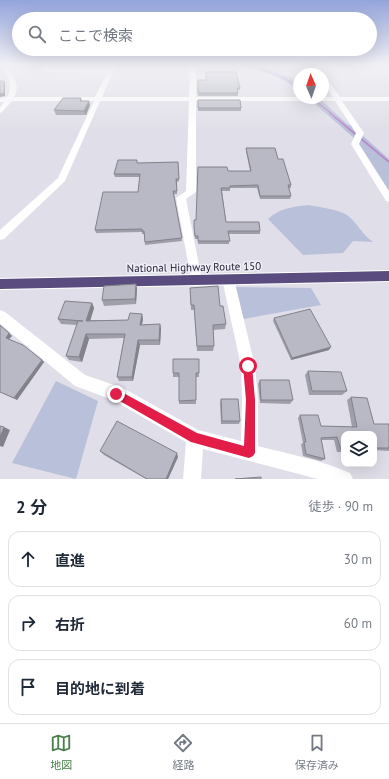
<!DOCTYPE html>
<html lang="ja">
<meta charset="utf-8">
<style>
:root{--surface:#fff;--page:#f2f2f3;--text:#1f2937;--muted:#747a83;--line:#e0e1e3;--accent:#4a7e49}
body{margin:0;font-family:"PT Sans","Noto Sans JP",sans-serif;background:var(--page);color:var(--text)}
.controls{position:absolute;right:12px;bottom:12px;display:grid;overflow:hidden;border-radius:8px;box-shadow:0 4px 16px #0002}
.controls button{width:36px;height:36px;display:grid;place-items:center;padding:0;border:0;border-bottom:1px solid var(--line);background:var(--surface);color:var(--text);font:20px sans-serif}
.compass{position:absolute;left:293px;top:68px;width:36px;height:36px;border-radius:50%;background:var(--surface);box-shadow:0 4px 16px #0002;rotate:358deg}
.stop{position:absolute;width:12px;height:12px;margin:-9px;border:3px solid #e11d48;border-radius:50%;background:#fff}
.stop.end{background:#e11d48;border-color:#fff;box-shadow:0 1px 4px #0008}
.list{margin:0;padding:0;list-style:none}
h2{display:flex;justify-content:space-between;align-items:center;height:52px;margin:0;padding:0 16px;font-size:17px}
h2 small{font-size:13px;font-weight:400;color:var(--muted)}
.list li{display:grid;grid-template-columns:26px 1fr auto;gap:12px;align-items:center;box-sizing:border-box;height:56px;margin:0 8px 8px;padding:0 8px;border:1px solid var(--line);border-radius:12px}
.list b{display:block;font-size:15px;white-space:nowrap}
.list em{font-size:13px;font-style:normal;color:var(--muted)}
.icon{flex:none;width:22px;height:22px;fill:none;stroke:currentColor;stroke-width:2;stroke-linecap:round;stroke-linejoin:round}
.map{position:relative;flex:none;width:389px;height:479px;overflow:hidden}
.search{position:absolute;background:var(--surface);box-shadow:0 4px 16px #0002;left:12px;right:12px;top:12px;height:44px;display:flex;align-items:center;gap:10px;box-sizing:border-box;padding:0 14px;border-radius:22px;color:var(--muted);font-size:15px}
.sheet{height:244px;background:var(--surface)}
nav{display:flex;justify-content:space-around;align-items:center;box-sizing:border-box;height:56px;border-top:1px solid var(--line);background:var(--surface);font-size:11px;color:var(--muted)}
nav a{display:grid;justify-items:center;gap:2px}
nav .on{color:var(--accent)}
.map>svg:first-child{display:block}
.green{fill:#b9c0d9}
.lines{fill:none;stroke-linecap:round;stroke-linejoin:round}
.stream-far1{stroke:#b68bca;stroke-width:1.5}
.stream{stroke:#b68bca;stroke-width:2}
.trunk-casing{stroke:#fff;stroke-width:2}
.minor{fill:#fff;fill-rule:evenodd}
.trunk{fill:#5a4c7e;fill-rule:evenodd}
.wall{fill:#9f9faa}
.shaded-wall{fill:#82828b}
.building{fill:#b9b9c6;stroke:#82828b}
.route{fill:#e11d48}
.labels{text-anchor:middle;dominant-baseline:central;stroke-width:3;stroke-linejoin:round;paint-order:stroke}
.street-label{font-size:11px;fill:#272137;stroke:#efeff6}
</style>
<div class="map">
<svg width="389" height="479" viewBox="0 0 389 479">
<rect width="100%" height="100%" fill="#e0dfe9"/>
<g class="green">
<path d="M245,65h14l40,16v9c-17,-12 -34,-18 -54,-25z"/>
<polygon points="308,98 319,98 347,124 352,126 389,159 389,199 354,138"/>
<path d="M308,205c10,2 30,4 39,10 10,7 15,20 26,27l-20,-1 -10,12 -40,2 -35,-36c12,-11 24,-12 40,-14z"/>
<polygon points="230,287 311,288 321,305 238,320"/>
<polygon points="56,381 98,401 76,479 12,463"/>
</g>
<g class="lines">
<g class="stream-far1">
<polyline points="250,65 282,77 299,87"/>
<polyline points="313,99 332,114"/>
</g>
<polyline class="stream" points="330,113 389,162"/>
<g class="trunk-casing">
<polygon id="trunk" points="389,271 389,281 0,289 0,279"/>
</g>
<g class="minor">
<path d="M1,65h6c6,10 14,20 7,32h81l12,-24 -62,-1 -3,-2 1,-5h6l-1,3 60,1 2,-4h6l-14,32h87l1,-32h6v32h137l-10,-15v-8h-5l-6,-9h6l6,9 -1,1 2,1 15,21h49v4h-47l22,32 -5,11 30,47v11l-3,-1 -35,-57 5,-11 -21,-32h-139v91l-10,7 16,81 -2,4 -4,1 -4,-1 -16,-86 10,-7 3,-90h-89l-35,80 -61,58 -4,1v-10l58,-52 36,-77h-82l-10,11 -2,1v-6l4,-5h-4v-4l7,-1c7,-11 0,-21 -6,-32z"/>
<path d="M228,274l4,1 2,4 21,87 3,34v46c31,8 63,14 92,27l3,6h-35l-115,-30 -2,30h-18l3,-37 -73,-42 -38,-14 -75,-62v-14l5,2 80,63 38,13 75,42 43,11 1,-41 -1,-34 -19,-87 2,-4z"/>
</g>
<use href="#trunk" class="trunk"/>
</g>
<g class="wall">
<polygon points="198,80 240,88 240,90 238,90 238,96 198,96"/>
<polygon points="81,98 82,101 90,105 86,115 56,115 54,110"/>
<polygon points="198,100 241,108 241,111 198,111"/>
<polygon points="246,148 278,159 291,185 291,188 289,188 291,196 290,199 260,199 257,188 230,188 230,191 222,191 226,222 260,231 260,234 229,234 229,244 198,244 198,239 195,239 194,230 194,220 196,220 228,171 250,171 246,151"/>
<polygon points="178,162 179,181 177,182 177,194 174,194 182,241 145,245 144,234 142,234 142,232 96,233 95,230 138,192 140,177 115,177 114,174 137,163"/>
<polygon points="136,284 137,289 136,304 104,306 102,300"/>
<polygon points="190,288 220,306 226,324 225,329 213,330 214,346 213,351 197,351 194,310 191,310"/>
<polygon points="92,303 94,308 90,320 128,320 142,314 143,319 142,325 160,324 161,329 160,345 140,345 133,381 119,381 117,377 124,338 89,339 82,362 69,360 66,356 77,325 61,324 58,319"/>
<polygon points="274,318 329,350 291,360 273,321"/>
<polygon points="0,325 12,336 9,339 42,360 44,362 17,400 0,392"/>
<polygon points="199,359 199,377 196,377 196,404 179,404 179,377 173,377 173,373"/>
<polygon points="308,371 347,391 342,395 309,395 305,375"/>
<polygon points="260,380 293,400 290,404 260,403 258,384"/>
<polygon points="351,397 374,424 389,424 389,451 374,450 374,434 344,434 344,452 337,452 334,440 321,440 325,459 321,461 303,456 301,444 303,443 298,418 300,415 321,426 352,427 347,400"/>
<polygon points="221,399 240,421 239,424 221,424 220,403"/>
<polygon points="100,451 178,457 168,479 146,479 104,455"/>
</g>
<g class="shaded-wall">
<polygon points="4,81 5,83 5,96 0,97 0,94"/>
<polygon points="89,101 90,105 86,115 84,111"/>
<polygon points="136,284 137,289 136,304 135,299"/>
<polygon points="92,303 94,308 89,325 86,321"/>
<polygon points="142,314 143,319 141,329 140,325"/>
<polygon points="160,324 161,329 160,345 159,340"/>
<polygon points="9,333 12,336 8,340 6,338"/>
<polygon points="86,334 89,339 82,362 79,357"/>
<polygon points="138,340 140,345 133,381 132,377"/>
<polygon points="331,347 329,350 291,360 292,358"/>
<polygon points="42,360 44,362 17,400 14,398"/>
<polygon points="4,427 10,430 3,447 0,446 0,437"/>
<polygon points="177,453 178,457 168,479 166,479"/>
</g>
<g class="building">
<polygon points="206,72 236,72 240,88 237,88 238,93 198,93 198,80 206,80"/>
<polygon points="0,81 4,81 4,93 0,94"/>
<polygon points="63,98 81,98 80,101 89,101 84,111 54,110"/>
<polygon points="198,100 240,100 241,108 198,108"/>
<polygon points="246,148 275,148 278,159 283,159 291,185 288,185 291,196 260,196 258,185 230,186 230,188 221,188 226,222 259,222 260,231 228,231 230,241 198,241 198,236 195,236 194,227 194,220 196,220 198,167 227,167 228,171 251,171"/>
<polygon points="118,160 137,160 137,163 178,162 179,179 176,179 177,191 173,191 182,238 145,242 144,231 142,231 142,229 95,230 103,192 138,192 140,174 114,174"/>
<polygon points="136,284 135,299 102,300 104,286"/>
<polygon points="218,286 220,306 223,306 226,324 213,325 214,346 197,346 194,305 191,305 190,288"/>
<polygon points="65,301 92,303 86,321 128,320 130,313 142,314 140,325 160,324 159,340 138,340 132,377 117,377 125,334 86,334 79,357 66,356 78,321 83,321 58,319"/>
<polygon points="310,309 331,347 292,358 274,318"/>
<polygon points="0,325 9,333 6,338 23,345 42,360 14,398 0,392"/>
<polygon points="173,359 199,359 199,373 196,373 196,400 179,401 179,373 173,373"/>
<polygon points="308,371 341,372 347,391 312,391"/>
<polygon points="260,380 289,380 293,400 261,400"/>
<polygon points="351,397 367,398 374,424 389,424 389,448 374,448 374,434 344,434 344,450 341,450 337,437 321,438 325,459 306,454 304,442 306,442 300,415 318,415 321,426 357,427"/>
<polygon points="221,399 238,399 240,421 222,421"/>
<polygon points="117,421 177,453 166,479 147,479 100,451"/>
<polygon points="0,426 4,427 0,437"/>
<polygon points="261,477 261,479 235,479"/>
</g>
<linearGradient id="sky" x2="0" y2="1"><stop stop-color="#94a4dc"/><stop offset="0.49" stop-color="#f1f1f5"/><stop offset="1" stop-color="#f1f1f5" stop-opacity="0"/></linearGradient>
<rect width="389" height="132" fill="url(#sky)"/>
<polygon class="route" points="248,361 251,363 252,366 255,400 255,453 253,456 249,458 191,442 113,397 112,394 113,391 116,389 197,433 244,446 246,400 243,366 244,363"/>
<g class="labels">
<g class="street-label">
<text transform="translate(194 267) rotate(-1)">National Highway Route 150</text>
</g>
</g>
</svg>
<div class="controls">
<button><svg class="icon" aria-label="layers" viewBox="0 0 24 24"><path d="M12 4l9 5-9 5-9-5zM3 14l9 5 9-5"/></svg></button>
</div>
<svg class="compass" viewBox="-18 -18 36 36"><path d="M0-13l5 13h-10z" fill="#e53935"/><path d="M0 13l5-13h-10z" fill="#747a83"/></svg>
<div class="stop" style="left:248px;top:366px"></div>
<div class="stop end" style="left:116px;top:394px"></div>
<div class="search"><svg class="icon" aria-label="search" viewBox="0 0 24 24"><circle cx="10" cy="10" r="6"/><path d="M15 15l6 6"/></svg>ここで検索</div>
</div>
<section class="sheet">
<h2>2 分<small>徒歩 · 90 m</small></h2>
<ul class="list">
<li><svg class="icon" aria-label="ahead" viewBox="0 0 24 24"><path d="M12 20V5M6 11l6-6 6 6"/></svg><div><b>直進</b></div><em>30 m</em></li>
<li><svg class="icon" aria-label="right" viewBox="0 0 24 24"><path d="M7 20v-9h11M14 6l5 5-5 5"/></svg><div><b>右折</b></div><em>60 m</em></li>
<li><svg class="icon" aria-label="arrive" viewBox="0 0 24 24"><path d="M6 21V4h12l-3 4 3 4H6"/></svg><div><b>目的地に到着</b></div></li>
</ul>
</section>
<nav>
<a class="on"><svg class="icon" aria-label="map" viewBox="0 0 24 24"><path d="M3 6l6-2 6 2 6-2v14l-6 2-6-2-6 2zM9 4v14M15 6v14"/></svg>地図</a>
<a><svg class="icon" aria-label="directions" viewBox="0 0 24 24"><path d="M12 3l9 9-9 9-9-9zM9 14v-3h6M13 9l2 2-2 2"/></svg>経路</a>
<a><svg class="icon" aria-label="saved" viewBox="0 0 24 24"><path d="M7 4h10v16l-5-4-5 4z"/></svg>保存済み</a>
</nav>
